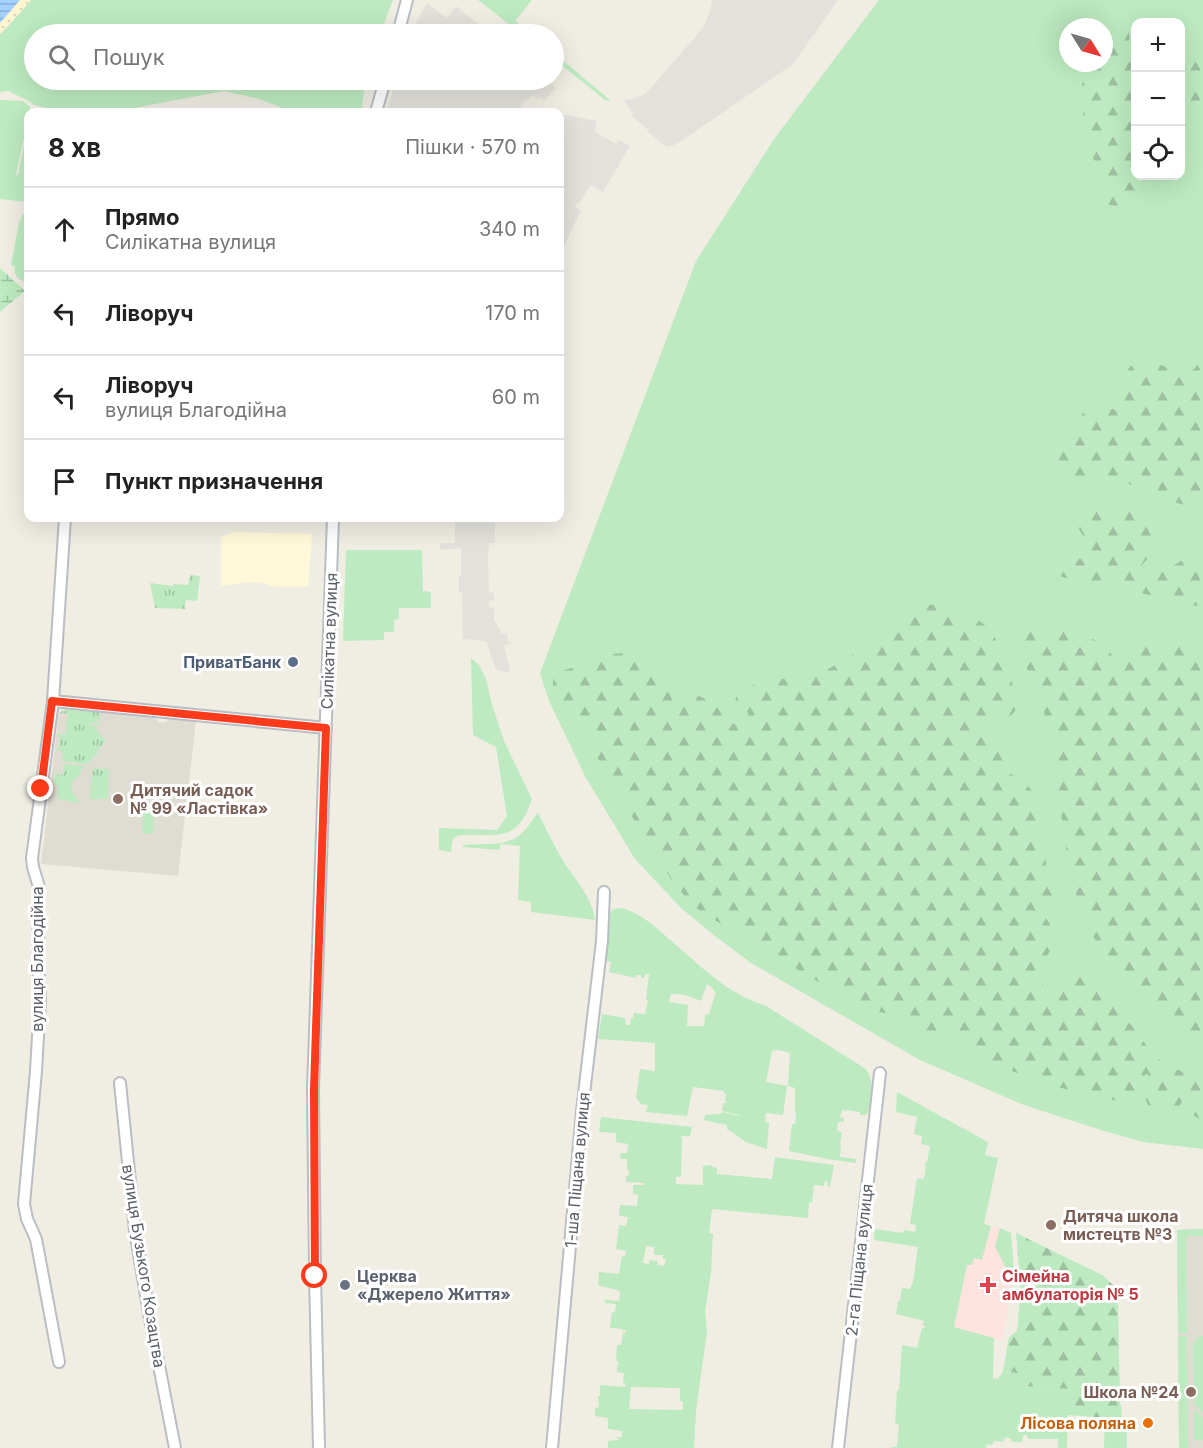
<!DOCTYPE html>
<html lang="uk">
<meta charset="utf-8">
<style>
:root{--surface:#fff;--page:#f6f6f6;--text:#222;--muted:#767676;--line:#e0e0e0}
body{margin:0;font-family:Inter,sans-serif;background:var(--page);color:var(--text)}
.controls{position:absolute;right:18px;top:18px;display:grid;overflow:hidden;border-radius:12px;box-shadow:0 6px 24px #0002}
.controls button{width:54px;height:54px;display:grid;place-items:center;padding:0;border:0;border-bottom:2px solid var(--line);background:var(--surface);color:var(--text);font:30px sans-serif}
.compass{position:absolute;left:1059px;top:18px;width:54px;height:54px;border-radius:50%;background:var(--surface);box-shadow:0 6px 24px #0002;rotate:127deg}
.stop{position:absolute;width:18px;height:18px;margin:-14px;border:4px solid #fc3b1d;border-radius:50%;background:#fff}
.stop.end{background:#fc3b1d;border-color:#fff;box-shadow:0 2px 6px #0008}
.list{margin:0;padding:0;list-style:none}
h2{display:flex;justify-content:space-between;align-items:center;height:78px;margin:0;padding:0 24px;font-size:26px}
h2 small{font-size:20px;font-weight:400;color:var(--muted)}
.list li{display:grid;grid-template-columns:39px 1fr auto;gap:18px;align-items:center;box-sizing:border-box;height:84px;padding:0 24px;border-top:2px solid var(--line)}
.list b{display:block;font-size:22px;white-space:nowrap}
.list p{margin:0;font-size:20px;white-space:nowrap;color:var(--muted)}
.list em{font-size:20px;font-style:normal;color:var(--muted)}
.icon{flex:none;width:33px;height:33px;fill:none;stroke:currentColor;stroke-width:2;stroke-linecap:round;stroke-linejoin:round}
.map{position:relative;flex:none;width:1203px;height:1448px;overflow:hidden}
.search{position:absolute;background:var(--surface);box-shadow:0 6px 24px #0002;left:24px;top:24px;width:540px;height:66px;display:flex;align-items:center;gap:15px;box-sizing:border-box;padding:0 21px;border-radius:33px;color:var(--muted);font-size:22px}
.panel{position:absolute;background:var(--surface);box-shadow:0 6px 24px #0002;left:24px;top:108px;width:540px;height:414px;border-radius:12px}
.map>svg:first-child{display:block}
.commercial{fill:#fff8d9}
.industrial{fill:#e3e1db}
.education{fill:#dfddd2}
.medical{fill:#fee3de}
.green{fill:#bdeac0;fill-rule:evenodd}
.forest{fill:url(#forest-firs)}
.wetland{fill:url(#wetland-marsh)}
.sand{fill:url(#sand-dots)}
.park{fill:url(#park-tufts)}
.water{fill:url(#water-rules)}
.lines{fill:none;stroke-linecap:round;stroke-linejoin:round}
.street-casing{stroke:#bbbdc4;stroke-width:14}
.street{stroke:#fff;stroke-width:10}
.route{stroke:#fc3b1d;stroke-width:8}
.service-dot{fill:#5c6f8a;stroke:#fff;stroke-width:2}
.education-dot{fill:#8d6e63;stroke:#fff;stroke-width:2}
.worship-dot{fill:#6b7280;stroke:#fff;stroke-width:2}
.health-dot{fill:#e0444e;stroke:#fff;stroke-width:2}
.food-dot{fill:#e8710a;stroke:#fff;stroke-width:2}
.labels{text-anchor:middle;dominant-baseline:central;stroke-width:6;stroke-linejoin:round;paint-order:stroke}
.street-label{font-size:16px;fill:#5b5f66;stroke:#fff}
.service-label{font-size:16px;font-weight:bold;fill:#4e5e75;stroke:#fff;text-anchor:end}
.education-label{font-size:16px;font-weight:bold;fill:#785e54;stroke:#fff;text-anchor:start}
.worship-label{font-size:16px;font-weight:bold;fill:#5b616d;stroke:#fff;text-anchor:start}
.health-label{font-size:16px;font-weight:bold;fill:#be3a42;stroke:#fff;text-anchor:start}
.food-label{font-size:16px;font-weight:bold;fill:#c56008;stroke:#fff;text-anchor:end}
</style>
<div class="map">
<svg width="1203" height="1448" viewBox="0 0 1203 1448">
<defs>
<pattern id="forest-firs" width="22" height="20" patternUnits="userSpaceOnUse" patternTransform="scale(1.5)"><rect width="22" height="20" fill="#bdeac0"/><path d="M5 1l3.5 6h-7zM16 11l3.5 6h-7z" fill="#9dc1a0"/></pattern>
<pattern id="wetland-marsh" width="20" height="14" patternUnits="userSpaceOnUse" patternTransform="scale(1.5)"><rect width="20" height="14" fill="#bdeac0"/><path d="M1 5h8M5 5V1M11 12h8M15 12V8" fill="none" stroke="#9dc1a0"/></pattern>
<pattern id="sand-dots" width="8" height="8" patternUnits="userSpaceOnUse" patternTransform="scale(1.5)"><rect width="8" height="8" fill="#fef6d0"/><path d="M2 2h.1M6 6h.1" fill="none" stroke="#dcd5b5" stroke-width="1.8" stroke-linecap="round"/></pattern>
<pattern id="park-tufts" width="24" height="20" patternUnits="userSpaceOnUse" patternTransform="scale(1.5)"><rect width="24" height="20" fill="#bdeac0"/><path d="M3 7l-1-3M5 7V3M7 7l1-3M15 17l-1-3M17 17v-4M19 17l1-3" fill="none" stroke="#9dc1a0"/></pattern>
<pattern id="water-rules" width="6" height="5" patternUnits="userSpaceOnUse" patternTransform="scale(1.5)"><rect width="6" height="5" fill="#a4d2ff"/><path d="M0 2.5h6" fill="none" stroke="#89aed2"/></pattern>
</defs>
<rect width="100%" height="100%" fill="#f0eee3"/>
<polygon class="commercial" points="234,532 312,534 308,587 268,586 268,584 248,582 221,586 221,537"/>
<g class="industrial">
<polygon points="712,0 838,0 793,64 680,142 669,147 664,145 648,132 648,130 631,115 632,113 624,100 633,99 643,95 651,88 703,28 710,12"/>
<polygon points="427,3 447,18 456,6 490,34 410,34"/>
<polygon points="396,80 547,80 556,88 544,101 541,97 538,99 533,95 520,106 523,110 546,112 387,112 387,111"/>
<polygon points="560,114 597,121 595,132 616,144 618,139 630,146 603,192 591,185 579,203 577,203 575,207 581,210 560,255"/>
<polygon points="455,518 495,518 495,543 489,543 488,558 489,592 494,593 494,600 489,601 489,607 494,608 494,622 496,622 498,629 500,629 501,634 507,633 508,642 511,642 511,644 504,646 510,671 506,672 496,670 486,641 463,639 462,593 459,592 459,576 461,576 461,548 440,550 440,543 455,543"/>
</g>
<g class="education">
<polygon points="67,708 155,717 158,722 166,722 169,719 196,721 178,876 41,864 59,713"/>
<polygon points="1203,1229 1203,1448 1179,1448 1177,1230"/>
</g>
<polygon class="medical" points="976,1224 984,1224 1004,1229 1011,1233 1014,1275 1002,1341 954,1327"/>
<g class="green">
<polygon points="31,0 393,0 380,34 34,34 34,80 366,80 362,105 363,112 293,112 259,99 224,91 118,111 100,112 60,112 34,105 27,100 8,91 0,92 0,34 8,26"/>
<polygon points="478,0 532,0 515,21 531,34 522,34"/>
<path d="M879,0h324v1149l-60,-7 -39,-11 -80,-26 -104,-45 -169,-97 -36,-27 -34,-28 -46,-49 -49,-81 -37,-77 -9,-28 156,-412 78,-122zM1136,22h44v154h-44zM1068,27h36v36h-36z"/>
<polygon points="554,53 611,101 605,100 554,59"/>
<path d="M0,100l23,1 7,6c-3,22 -10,45 -14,68h2l6,-30 4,1v136h-2c-8,-2 -13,-8 -11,-16l-4,-1 8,-42 4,-9 4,-1 1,-11 -28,-3z"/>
<polygon points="346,550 422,550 423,591 431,592 431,608 399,608 399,619 394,620 394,632 384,632 384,640 343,641"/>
<path d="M471,658l8,7 7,14 6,26 12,36 28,58c-4,11 -8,21 -17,29 -17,14 -54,2 -61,10 -3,3 -2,9 -3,14l-12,-2v-22l58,2 10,-14 -11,-69 -23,-12z"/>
<polygon points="144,802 154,802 153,834 142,833"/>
<path d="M538,813c8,15 15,31 24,46 12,20 30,37 33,61l-64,-8v-10l-13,-2 2,-54 -19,-2 -2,6 -36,-3v-2c20,-2 45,3 60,-13 6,-6 10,-13 15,-19z"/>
<path d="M621,908c21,5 38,22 54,36 30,26 52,49 91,62l100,63c8,12 9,33 0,46h-6v-3l-14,-2v1l-4,-1 -2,7 4,1v4h-6l-1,9 5,1 -2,12 1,1 -1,12 16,2v4l-29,-4 -38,-8 3,-27h3l1,-12 -1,-1v-23l-7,-2 2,-33c-5,-1 -12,-5 -18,-2l-6,31 21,4 -4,29 -17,-2 -1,9 4,1 -2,26 -21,-7 -19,-13v-4l-23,-5 1,-5 16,-1 1,-2 19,4 -1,-1 -18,-4 1,-8h3l1,-1 -2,-1 1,-7 -2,-1v-2l-31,-4 -6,29 -41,-4 2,-7 -7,-1 -5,-6 4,-29 15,2v-28l-57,-4 4,-25 23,4 1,7h4l1,-7h2l1,-5 11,1 3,-14h-2l3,-26h-4l-1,4h-3v-3h-4l-1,3 -27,-6 2,-10 -5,-1 4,-42 -3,-2 6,-8zM707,984l6,4v2l3,2 -7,22 -4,1 -1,11h-17l1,-21 -19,-3 2,-8 14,1 16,6z"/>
<polygon points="897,1092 988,1142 985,1155 998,1158 984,1224 991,1226 982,1260 974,1258 972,1265 967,1265 954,1327 994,1338 993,1378 998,1379 1003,1371 1024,1374 1023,1386 1069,1389 1067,1448 1058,1448 1058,1439 1029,1439 1027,1437 1027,1435 1023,1435 1022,1442 1012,1442 1011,1439 1007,1437 1004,1439 1003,1442 994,1441 992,1445 987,1444 986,1448 890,1448 897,1446 899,1424 895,1424 897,1391 899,1390 902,1345 917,1348 922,1328 924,1329 925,1326 922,1325 924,1321 896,1314 898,1301 900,1301 902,1288 910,1289 913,1282 918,1247 874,1240 875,1229 903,1233 904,1230 915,1232 916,1225 910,1224 917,1178 924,1179 926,1166 925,1166 925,1163 927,1162 930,1146 921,1144 922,1136 914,1134 917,1117 896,1112"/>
<path d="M601,1117l91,10 -2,9h-12l4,1 -1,40h-5v7l27,1v-19l9,-1v2l5,1v6l55,5 3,-22 59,8 -4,22 -3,-1 1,-5h-3l-1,5 -10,-1 -2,17 -3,1 -1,15 -96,-9 -3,24 4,1 -2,39 -6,38 2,20 -11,80 -2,37h-86v-7l11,-1v-1l-3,-1 1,-1h5v-6l-14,-2v-11l-13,-2v-8l4,-1 -1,-11h2v-11l26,2 -1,-4h-2l1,-10 -7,-1 1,-11h-2l1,-16h4l2,-12h2l1,-3h-3v2l-1,-3 -12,-1 2,-16h3l1,-8 -11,-1v-3l14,1 1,-10 -22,-6 1,-13 20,2 3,-18h3l1,-5 -10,-2 3,-24 7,1 2,-9 -9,-1 1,-11 17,1 1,-11 -5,-1v-9h11v-2l-18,-1v-6l3,-1v-4l-2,-2v-10h-7l1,-6h6l1,-9 -12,-2v-9l-17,-1zM646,1246l8,1v8h9v4h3l-2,7 -7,-1 1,-4 -9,-1v4l-6,-1zM631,1387l49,1v13l3,1v8l-54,-1z"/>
<polygon points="1000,1228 1011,1233 1014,1270 1006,1269 995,1246"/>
<polygon points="1203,1229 1203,1236 1186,1236 1187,1333 1178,1333 1177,1230"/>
<polygon points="1178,1336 1187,1336 1188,1448 1179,1448"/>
<path d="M1203,1336v77l-9,-9 -1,-57c1,-6 3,-10 10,-11z"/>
<polygon points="1194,1410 1203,1417 1203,1440 1194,1440"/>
<polygon points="1105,1418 1122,1419 1127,1426 1127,1448 1104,1448"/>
</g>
<g class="forest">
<polygon points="1126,29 1129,31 1130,47 1135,51 1136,176 1145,176 1143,186 1139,195 1126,205 1122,207 1114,207 1108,204 1104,199 1096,163 1082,140 1085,122 1079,96 1083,81 1092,63 1104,63 1105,41 1115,32"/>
<polygon points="1181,51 1203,58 1203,124 1181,119"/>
<path d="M1203,356v153c-16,-4 -34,-7 -50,-13 -12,-5 -24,-14 -38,-17 -14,-3 -39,5 -50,-4 -6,-4 -9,-14 -8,-21 3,-8 27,-45 34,-49 8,-4 20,4 27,6h2c1,-8 1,-17 2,-25 1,-5 4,-13 7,-18 13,-13 43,1 56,6 8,-1 14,-11 18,-18z"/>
<path d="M1111,506c21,0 57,12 46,40 -3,7 -10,13 -15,19 1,5 10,9 16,9l25,-14 20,4v43c-30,-5 -58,-14 -88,-20 -21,-5 -44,-4 -64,-15l-1,-3c8,-17 16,-15 31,-10l3,-1 5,-13 -12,-19v-4l16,-12z"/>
<path d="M928,605c20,-2 45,9 59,22 13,12 29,61 29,78 0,5 -2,8 -6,11l-13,-3 -4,1 -5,7 -3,8 4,12 15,15 1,15 18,9 9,11 5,18 12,72 6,24 -10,11 8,14 2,8 -2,8 -9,15 -4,12 6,25 4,3 8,-3 6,-17 14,-11 8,1 14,13 56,74 32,17 15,3v42l-9,-4 -1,-14 -3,-3h-6l-6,9 -6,4 -11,-2 -13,-5 -2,-5 2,-27 -7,5 -13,25h-2l-86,-20 -70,-30c-11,-9 -6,-22 -20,-23l-8,8h-5l-11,-4 -35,-20 -16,-3 -11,-4 -49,-27 -102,-61 -14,-9 -11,-10 -17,-21 -15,-24 -38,-61 -34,-60 -23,-25 -6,-13 -2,-11v-6l6,-7 12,-4 41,-14 12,-1 5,3 16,16 13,8 51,20 11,10 10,13 4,1 12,-6 2,-3v-2l-13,-14c16,-24 57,-18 81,-25 18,-6 32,-18 49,-25 7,-3 16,-3 22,-7 15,-9 25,-27 41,-37z"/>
<path d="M1037,628c21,0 46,4 63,15 7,5 13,16 22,18 10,1 13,-13 21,-17 13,-7 45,1 60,4v398c-23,-8 -42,-25 -59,-42 -24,-25 -51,-61 -63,-94 -9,-24 -13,-50 -17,-75 -5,-32 -6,-64 -12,-95 -6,-28 -19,-55 -29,-82 -4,-18 -7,-26 14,-30z"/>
<polygon points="1016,1233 1104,1276 1113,1285 1118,1299 1120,1404 1121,1405 1122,1419 1067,1415 1069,1389 1023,1386 1023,1374 1003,1371 1009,1337 1017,1331 1021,1289"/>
</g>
<polygon class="wetland" points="0,268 25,291 0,312"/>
<polygon class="sand" points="20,0 31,0 8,26 0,34 0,23"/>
<g class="park">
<polygon points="190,575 200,576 197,601 186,600 185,609 155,608 150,583 173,586 174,584 188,585"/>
<polygon points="67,708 100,712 100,719 88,726 93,727 100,721 101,722 95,728 100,734 99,735 106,741 97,751 98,753 87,764 62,761 63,751 55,750 55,749 59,748 60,737 56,736 57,734 65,735 68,714 59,713"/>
<polygon points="64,764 86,766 81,769 81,773 71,783 73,793 79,803 58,799 58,785 54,785 55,774 63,775"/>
<polygon points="93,768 109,769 108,799 90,799"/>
</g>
<polygon class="water" points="0,0 20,0 0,23"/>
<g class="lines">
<g class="street-casing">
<g id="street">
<polyline points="398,34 407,0"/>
<polyline points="376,112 385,80"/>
<polyline points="53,701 326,728"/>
<polyline points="120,1083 135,1231 150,1319 175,1448"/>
<polyline points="59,1362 36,1239 27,1219 24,1204 36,1071 40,1001 38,955 39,887 33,867 32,858 53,701 65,518"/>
<polyline points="319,1448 315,1276 313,1089 333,518"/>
<polyline points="552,1448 582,1111 602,941 604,892"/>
<polyline points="838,1448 880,1073"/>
</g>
</g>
<use href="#street" class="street"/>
</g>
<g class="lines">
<polyline class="route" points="41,789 52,701 326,728 314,1089 315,1276"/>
</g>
<circle class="service-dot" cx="293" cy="662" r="6"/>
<g class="education-dot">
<circle cx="118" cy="799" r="6"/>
<circle cx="1051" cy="1225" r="6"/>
<circle cx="1191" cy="1392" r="6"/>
</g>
<circle class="worship-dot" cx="345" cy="1285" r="6"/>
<path class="health-dot" d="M985 1276h6v6h6v6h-6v6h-6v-6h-6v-6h6z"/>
<circle class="food-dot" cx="1148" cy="1423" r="6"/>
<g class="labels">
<g class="street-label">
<text transform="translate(329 641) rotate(-88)">Силікатна вулиця</text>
<text transform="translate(37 959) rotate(-90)">вулиця Благодійна</text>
<text transform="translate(577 1170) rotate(-85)">1-ша Піщана вулиця</text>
<text transform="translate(859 1260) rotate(-84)">2-га Піщана вулиця</text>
<text transform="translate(144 1266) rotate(81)">вулиця Бузького Козацтва</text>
</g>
<g class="service-label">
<text x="281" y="662">ПриватБанк</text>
</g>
<g class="education-label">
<text x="130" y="790">Дитячий садок<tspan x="130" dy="18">№ 99 «Ластівка»</tspan></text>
<text x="1063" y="1216">Дитяча школа<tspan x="1063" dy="18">мистецтв №3</tspan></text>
<text x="1179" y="1392" text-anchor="end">Школа №24</text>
</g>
<g class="worship-label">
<text x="357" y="1276">Церква<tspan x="357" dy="18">«Джерело Життя»</tspan></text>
</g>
<g class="health-label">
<text x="1002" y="1276">Сімейна<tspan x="1002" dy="18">амбулаторія № 5</tspan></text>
</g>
<g class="food-label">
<text x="1136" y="1423">Лісова поляна</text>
</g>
</g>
</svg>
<div class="controls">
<button>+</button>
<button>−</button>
<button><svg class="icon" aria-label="locate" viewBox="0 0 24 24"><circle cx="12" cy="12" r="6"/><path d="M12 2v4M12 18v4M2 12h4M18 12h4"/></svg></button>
</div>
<svg class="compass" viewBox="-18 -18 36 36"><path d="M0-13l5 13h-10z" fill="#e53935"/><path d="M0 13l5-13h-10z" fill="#767676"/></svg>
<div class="stop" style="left:315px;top:1276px"></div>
<div class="stop end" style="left:41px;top:789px"></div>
<div class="search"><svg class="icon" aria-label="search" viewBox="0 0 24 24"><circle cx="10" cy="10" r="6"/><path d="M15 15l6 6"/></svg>Пошук</div>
<section class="panel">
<h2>8 хв<small>Пішки · 570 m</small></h2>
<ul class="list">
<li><svg class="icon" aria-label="ahead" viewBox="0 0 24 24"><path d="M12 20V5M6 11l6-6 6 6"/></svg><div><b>Прямо</b><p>Силікатна вулиця</p></div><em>340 m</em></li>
<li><svg class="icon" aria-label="left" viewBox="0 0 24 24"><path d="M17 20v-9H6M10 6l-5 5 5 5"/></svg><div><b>Ліворуч</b></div><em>170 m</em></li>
<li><svg class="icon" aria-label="left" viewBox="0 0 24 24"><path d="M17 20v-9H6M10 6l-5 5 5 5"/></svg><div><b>Ліворуч</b><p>вулиця Благодійна</p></div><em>60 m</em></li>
<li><svg class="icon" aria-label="arrive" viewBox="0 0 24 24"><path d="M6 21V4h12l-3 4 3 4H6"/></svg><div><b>Пункт призначення</b></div></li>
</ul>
</section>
</div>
